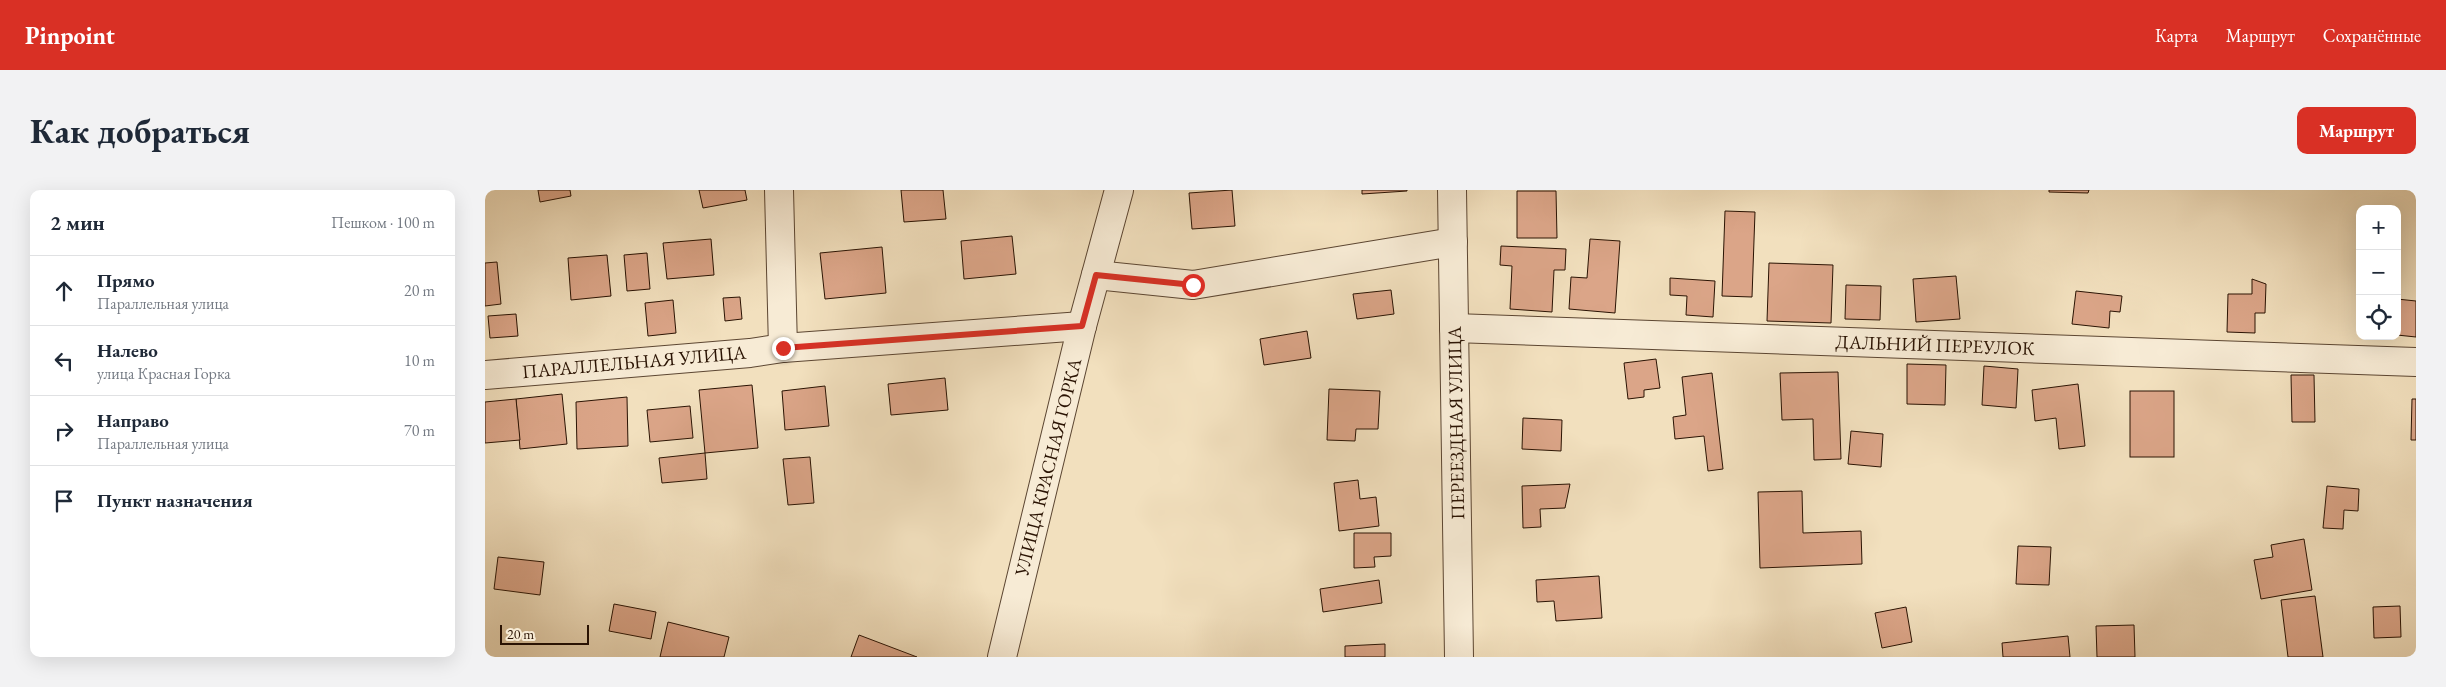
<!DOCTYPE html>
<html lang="ru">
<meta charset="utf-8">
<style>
:root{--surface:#fff;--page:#f2f2f3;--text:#1f2937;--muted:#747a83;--line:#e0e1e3;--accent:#d93025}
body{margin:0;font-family:"EB Garamond",serif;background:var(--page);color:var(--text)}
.controls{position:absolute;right:15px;top:15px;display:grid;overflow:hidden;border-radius:10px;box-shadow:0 5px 20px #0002}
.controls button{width:45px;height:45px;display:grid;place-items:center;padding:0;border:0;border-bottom:1px solid var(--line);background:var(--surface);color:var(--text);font:25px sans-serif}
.scale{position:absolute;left:15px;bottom:12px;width:89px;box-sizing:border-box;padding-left:5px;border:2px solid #2a1303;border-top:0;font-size:14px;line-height:18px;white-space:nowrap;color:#2a1303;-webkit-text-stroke:4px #f7ebd5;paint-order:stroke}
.stop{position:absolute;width:15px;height:15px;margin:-11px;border:4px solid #d93025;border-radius:50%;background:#fff}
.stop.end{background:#d93025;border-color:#fff;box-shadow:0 1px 5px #0008}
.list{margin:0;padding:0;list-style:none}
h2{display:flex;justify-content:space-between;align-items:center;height:65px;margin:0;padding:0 20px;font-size:21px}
h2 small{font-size:16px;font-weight:400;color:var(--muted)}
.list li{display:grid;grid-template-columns:32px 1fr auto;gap:15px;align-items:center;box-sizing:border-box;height:70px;padding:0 20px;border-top:1px solid var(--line)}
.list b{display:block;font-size:19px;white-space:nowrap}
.list p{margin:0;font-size:16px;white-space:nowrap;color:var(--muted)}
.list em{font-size:16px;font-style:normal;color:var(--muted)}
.icon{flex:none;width:28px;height:28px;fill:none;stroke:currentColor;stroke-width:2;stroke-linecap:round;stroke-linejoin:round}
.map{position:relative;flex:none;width:1931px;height:467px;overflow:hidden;border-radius:10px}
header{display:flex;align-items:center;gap:30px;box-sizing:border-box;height:70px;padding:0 25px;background:var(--accent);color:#fff}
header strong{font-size:24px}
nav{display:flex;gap:28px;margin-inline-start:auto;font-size:18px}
.intro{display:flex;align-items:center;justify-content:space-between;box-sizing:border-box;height:120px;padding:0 30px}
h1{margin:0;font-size:35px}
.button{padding:12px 22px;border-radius:10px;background:var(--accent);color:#fff;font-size:18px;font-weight:700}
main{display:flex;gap:30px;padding:0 30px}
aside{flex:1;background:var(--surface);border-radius:10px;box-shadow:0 5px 20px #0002}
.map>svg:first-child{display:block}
.building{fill:#dba588;stroke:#2a1303}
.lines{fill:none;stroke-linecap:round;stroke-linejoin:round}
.minor-casing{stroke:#5c4632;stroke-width:30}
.minor{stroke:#f7ebd5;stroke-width:28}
.route{stroke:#d93025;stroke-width:6}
.labels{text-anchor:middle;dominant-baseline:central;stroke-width:4;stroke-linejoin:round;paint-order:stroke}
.street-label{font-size:19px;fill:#2a1303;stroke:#f7ebd5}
</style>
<header>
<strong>Pinpoint</strong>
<nav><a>Карта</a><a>Маршрут</a><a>Сохранённые</a></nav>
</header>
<div class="intro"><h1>Как добраться</h1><a class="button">Маршрут</a></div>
<main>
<aside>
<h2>2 мин<small>Пешком · 100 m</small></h2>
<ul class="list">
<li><svg class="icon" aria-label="ahead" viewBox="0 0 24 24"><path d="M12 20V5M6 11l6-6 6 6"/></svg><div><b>Прямо</b><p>Параллельная улица</p></div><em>20 m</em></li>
<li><svg class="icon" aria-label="left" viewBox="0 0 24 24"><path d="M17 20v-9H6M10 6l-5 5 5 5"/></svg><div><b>Налево</b><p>улица Красная Горка</p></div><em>10 m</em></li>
<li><svg class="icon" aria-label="right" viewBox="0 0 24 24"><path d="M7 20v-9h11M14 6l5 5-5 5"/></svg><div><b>Направо</b><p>Параллельная улица</p></div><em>70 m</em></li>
<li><svg class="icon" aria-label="arrive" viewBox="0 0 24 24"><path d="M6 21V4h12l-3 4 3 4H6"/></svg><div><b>Пункт назначения</b></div></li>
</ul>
</aside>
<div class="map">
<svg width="1931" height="467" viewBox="0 0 1931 467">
<rect width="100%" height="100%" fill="#f2e0be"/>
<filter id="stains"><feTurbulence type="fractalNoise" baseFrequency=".004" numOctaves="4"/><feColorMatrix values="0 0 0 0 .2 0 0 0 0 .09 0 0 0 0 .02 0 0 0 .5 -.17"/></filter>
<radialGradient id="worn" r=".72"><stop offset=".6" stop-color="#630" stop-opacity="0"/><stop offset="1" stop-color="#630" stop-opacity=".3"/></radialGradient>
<g class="building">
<polygon points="53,0 85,0 86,6 55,12"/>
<polygon points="214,0 260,0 262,10 218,18"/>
<polygon points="416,0 458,0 461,29 419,32"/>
<polygon points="747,0 750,36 707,39 704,3"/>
<polygon points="877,0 922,0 922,1 877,4"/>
<polygon points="1564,0 1604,0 1603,3 1564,2"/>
<polygon points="1032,1 1071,1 1072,48 1032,48"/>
<polygon points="1240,21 1270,22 1267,107 1237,106"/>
<polygon points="527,46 531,84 479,89 476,51"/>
<polygon points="226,49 229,85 182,89 178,53"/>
<polygon points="1105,49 1135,51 1130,123 1084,119 1086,87 1102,88"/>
<polygon points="1016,56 1081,59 1080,80 1069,80 1067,122 1025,119 1027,76 1015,75"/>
<polygon points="397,57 401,103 340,109 335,63"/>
<polygon points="162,63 165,99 142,101 139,65"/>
<polygon points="122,65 126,106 86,110 83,68"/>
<polygon points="12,72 16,114 0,116 0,73"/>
<polygon points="1284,73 1348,75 1346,133 1282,131"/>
<polygon points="1471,86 1475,129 1431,132 1428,89"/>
<polygon points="1185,88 1230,91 1228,127 1201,125 1202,106 1185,105"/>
<polygon points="1767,89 1781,94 1780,123 1770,123 1770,143 1742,142 1743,104 1767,104"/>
<polygon points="1361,95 1396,96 1395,130 1360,129"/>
<polygon points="906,100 909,124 872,129 868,104"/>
<polygon points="1591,101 1637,106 1635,122 1625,121 1624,138 1587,134"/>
<polygon points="255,107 257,129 240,131 238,108"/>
<polygon points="1912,109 1931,111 1931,147 1912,145"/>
<polygon points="188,110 191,143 163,146 160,113"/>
<polygon points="31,124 33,146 5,148 3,126"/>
<polygon points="822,141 826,168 779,175 775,149"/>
<polygon points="1171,169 1175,198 1159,200 1159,207 1143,209 1139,173"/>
<polygon points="1422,174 1461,175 1460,215 1422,214"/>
<polygon points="1499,176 1533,179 1531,218 1497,215"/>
<polygon points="1353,182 1356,269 1329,270 1328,229 1297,230 1295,183"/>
<polygon points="1227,183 1238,279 1223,281 1219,246 1190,249 1188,227 1201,225 1197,187"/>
<polygon points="1806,185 1829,185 1830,232 1807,232"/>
<polygon points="460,188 463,220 406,225 403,194"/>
<polygon points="1593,194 1600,256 1574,259 1571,228 1550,231 1547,200"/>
<polygon points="267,195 273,258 220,263 214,200"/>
<polygon points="340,196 344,236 300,240 297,201"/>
<polygon points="844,199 895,201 893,239 871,239 870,251 842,250"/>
<rect x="1645" y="201" width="44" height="66"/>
<polygon points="77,204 82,254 35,259 31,209"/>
<polygon points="142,207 143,256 92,259 91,212"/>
<polygon points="31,209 35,250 0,253 0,212"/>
<polygon points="1927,209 1931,209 1931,250 1926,250"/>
<polygon points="205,216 208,248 165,252 162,220"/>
<polygon points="1038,228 1077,230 1076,261 1037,259"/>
<polygon points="1366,241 1398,244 1396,277 1363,274"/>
<polygon points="220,263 222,289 177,293 174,268"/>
<polygon points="325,267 329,313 303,315 298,269"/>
<polygon points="873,290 875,309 891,307 894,336 854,341 849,293"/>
<polygon points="1085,294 1080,318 1055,319 1056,337 1038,338 1037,296"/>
<polygon points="1842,296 1874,299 1873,321 1859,320 1858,339 1838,338"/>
<polygon points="1317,301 1318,343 1376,341 1377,374 1275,378 1273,302"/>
<polygon points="869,343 906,343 906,366 889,367 890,377 869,378"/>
<polygon points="1819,349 1827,400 1776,409 1769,370 1788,367 1786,355"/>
<polygon points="1533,356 1566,357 1564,395 1531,394"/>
<polygon points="13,367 59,372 55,405 9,399"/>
<polygon points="1114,386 1117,428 1071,431 1069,411 1052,412 1051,390"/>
<polygon points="894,390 897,413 838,422 835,399"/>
<polygon points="1830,406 1838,467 1803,467 1796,410"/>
<polygon points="129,414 171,422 166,449 124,441"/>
<polygon points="1915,416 1916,447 1889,448 1888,417"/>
<polygon points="1421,417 1427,452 1397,458 1390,423"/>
<polygon points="183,432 244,447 239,467 175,467"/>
<polygon points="1649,435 1650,467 1612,467 1611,436"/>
<polygon points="374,445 432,467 366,467"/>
<polygon points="1583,446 1585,467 1518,467 1517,453"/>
<polygon points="900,454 900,467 860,467 860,456"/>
</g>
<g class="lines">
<g class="minor-casing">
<g id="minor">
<polyline points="294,0 298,158"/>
<polyline points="967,0 974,467"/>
<polyline points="611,85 708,95 968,52"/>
<polyline points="969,138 1931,172"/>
<polyline points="0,185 265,163 298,158 597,136"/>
<polyline points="517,467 597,136 634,0"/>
</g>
</g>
<use href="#minor" class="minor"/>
</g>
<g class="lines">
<polyline class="route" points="298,158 597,136 611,85 708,95"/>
</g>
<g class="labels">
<g class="street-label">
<text transform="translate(1450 155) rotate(2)">ДАЛЬНИЙ ПЕРЕУЛОК</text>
<text transform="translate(149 172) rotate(-5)">ПАРАЛЛЕЛЬНАЯ УЛИЦА</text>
<text transform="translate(971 233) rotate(-91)">ПЕРЕЕЗДНАЯ УЛИЦА</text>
<text transform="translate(563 277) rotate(-76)">УЛИЦА КРАСНАЯ ГОРКА</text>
</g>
</g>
<rect width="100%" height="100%" filter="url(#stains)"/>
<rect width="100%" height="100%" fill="url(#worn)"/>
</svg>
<div class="controls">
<button>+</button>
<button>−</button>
<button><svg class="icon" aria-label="locate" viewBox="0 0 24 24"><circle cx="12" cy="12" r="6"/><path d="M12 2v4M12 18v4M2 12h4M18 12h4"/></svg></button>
</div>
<div class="scale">20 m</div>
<div class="stop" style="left:708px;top:95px"></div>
<div class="stop end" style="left:298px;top:158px"></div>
</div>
</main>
